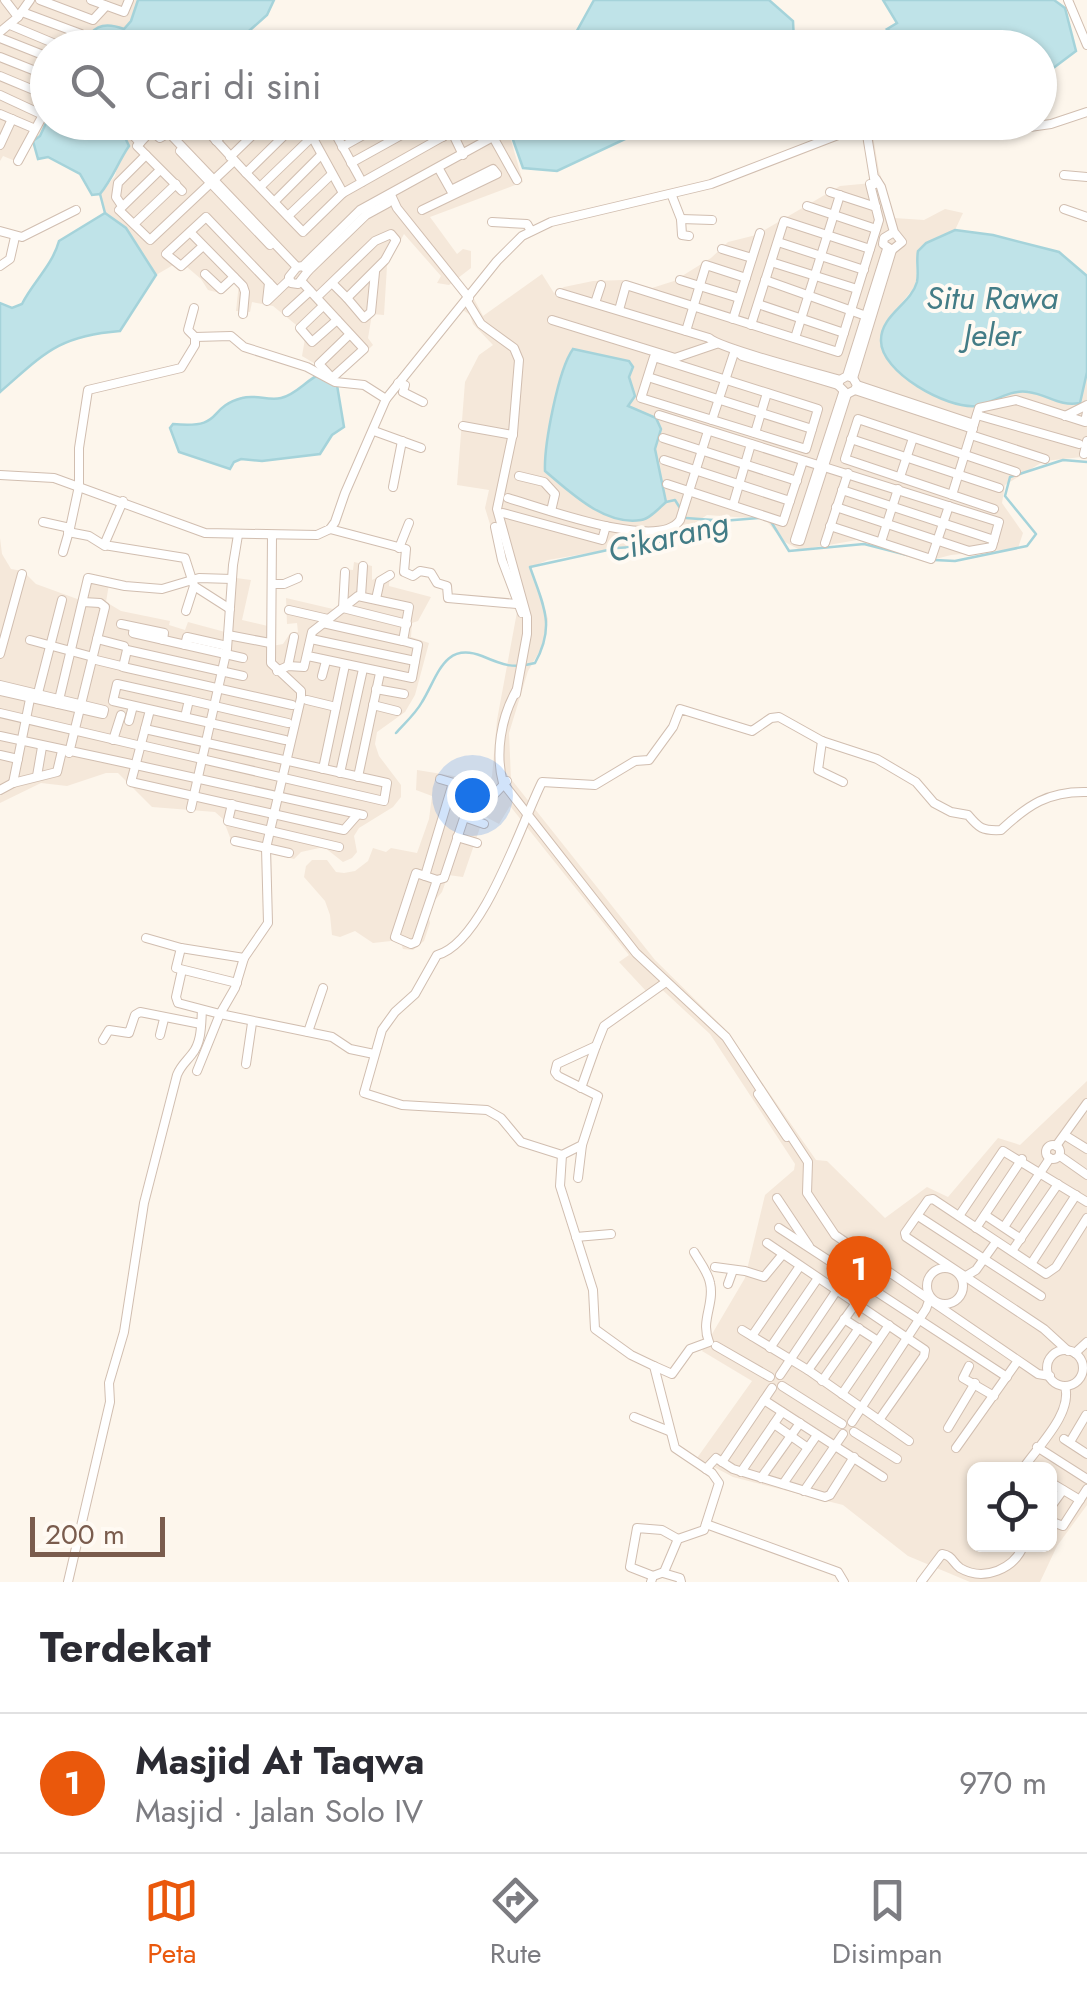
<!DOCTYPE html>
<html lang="id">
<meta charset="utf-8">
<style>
:root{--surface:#fff;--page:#f7f7f7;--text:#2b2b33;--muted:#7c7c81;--line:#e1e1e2;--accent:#ea580c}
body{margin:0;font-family:Jost,sans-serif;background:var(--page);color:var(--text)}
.controls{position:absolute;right:30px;bottom:30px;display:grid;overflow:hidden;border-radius:15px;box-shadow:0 2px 8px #0004}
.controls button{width:90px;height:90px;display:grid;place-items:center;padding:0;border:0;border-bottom:2px solid var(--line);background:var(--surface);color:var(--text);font:50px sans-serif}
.scale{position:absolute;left:30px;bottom:25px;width:135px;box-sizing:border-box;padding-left:10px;border:5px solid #7a5c4d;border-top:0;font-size:28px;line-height:35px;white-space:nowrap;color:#7a5c4d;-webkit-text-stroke:8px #fffaf3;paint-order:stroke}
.you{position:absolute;left:472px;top:795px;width:35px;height:35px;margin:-25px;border:8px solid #fff;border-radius:50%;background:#1a73e8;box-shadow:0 0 0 15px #1a73e833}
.badge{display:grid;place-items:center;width:65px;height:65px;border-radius:50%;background:var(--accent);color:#fff;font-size:32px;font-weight:700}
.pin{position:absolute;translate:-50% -82px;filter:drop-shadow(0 2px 5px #0008)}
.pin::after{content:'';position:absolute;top:52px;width:35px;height:30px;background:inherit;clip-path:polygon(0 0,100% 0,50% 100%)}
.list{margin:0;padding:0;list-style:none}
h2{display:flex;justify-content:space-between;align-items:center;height:130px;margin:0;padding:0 40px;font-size:42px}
h2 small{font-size:32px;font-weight:400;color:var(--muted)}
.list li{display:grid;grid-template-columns:65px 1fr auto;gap:30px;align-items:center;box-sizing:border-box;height:140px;padding:0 40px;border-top:2px solid var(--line)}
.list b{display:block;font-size:38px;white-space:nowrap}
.list p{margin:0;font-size:32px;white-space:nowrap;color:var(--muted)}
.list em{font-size:32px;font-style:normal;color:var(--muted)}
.icon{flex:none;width:55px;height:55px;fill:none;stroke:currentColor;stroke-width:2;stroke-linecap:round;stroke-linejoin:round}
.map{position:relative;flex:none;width:1087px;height:1582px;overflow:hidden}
.search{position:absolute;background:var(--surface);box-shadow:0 2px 8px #0004;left:30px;right:30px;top:30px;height:110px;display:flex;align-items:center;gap:25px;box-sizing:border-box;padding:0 35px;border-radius:55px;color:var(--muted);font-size:38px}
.sheet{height:270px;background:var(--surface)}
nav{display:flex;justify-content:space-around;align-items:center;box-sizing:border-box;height:140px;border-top:2px solid var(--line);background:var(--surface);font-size:28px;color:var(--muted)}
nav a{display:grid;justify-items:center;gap:5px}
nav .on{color:var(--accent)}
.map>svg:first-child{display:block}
.residential{fill:#f5e8da;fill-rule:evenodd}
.water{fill:#bfe3e8;stroke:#a5d3da;stroke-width:2.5}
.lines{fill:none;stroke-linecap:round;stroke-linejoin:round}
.stream{stroke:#a5d3da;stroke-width:2.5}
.minor-casing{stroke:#d1beb0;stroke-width:10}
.minor{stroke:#fff;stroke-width:8}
.labels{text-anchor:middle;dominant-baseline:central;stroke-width:8;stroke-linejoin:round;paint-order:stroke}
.water-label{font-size:32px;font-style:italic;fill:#437c86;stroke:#fffaf3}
</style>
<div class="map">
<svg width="1087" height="1582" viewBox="0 0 1087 1582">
<rect width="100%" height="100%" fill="#fdf6ec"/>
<g class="residential">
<polygon points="0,0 138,0 131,21 124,30 89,33 79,47 48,48 47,121 40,136 37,139 32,135 20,163 3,156 0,161"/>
<polygon points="118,122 506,123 523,182 430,217 457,254 463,249 471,251 471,268 449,285 437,283 441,276 404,234 387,266 384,315 372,314 368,338 373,345 339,378 302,356 306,333 273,306 252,302 250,312 236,311 239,283 232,281 220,293 208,290 201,279 180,261 156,275 149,268 126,228 105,213 102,206 100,194 115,176 119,160 129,146"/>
<path d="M872,130l7,41 15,47 30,2 21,-11 18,4 -8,17 -16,6 -23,27 1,21 -30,37 -4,33 32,32 61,20 21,-10 90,-24v87l-5,-2 -38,4 -39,24 -3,18 21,30 -5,15 -5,1 -62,6 -27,7 -67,-22 -57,10 -17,-9 -18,-22 -58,-4 -32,21 -15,5 -112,19 -17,7 17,52 -6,28 -14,24 -19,62 2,46 144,181 69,68 92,132 11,1 58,57 42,-31 21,10 50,-59 22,7 67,-64v424l-30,41 -17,36h-70l-62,-26 -65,-51 -110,-28 -36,-19 55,-77 -50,-30 43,-73 20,-83 29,-25 1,-6 -85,-130 -54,-50 -10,7 -27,-29 10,-7 -119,-149 -11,18 -15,-8 -21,61 -15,-2 -6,17 -6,7 -11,3 5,21 -6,18 -11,9 -10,-1 -3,-9 -27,3 -18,-12 -15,6 -8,-2 -2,-20 -5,-14 -21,-24 2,-11 6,-6h15l9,12 8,1 11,-2 13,-10 5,-13 13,4 5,-4 26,5 12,-34 3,-23 -16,-6 1,-20 62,10 -4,15 7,2 10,-21 5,-56 20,-108 -32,-104 4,-18 -32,-5 8,-103 14,-27 14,-10 -20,-21 -3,-9 -10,-7 12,-13 11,21 59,-42 12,19 10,-6 29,-6 30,-1 29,8 22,-7 37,-23 17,-16 28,-7 84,-49 32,-3 -8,-52zM974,1470h76v74h-76z"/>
<polygon points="232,537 241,539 236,578 251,580 242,620 272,627 272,646 283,644 289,635 298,632 297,623 287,624 286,598 333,609 341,606 343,569 353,570 354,562 372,566 372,580 390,572 389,586 431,597 418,621 412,623 411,637 429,643 415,695 405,712 377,732 375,744 379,756 401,785 401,797 393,807 359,828 354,836 357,852 352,858 343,862 324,847 301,852 294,859 237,844 231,840 223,819 215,812 152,807 118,773 106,773 67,786 41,783 0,803 0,538 2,554 11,569 23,571 36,584 80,600 86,579 109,584 106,602 121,611 170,621 169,625 185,630 188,622 225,632"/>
</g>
<g class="water">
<path d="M138,0h136l-7,15 -36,32h-152c15,-19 21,-27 45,-18l7,-8z"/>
<polygon points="594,0 769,0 793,21 794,41 787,48 568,47"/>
<polygon points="883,0 1054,0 1065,8 1076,51 1040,78 1040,48 874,47 890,41 894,34 887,29 897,23"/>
<path d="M47,121l71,2 11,23c-11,16 -16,32 -29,48l-8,1 -12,-21 -32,-17 -10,2 -5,-18 7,-5z"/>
<polygon points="507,123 507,122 713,123 699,131 688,126 642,131 557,171 523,168"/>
<path d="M105,213l21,15 30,47 -36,56c-62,5 -75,22 -120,61v-89l12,5 10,-4c11,-22 30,-38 37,-63z"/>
<path d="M955,230l38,5 66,17 28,24v96l-7,31c-21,4 -33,-9 -52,-11 -20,-3 -36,12 -52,14 -29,3 -96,-34 -95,-66 0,-25 30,-36 36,-58 2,-9 -1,-21 1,-31l8,-8z"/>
<path d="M573,349l56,12 4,6 -4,10 6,19 -7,10 28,12 5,11 -6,20 11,53c-7,6 -16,17 -25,18 -36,6 -70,-27 -96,-49 -1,-26 13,-101 28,-122z"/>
<path d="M320,374l17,11 7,42 -12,8 -12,19 -58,7 -21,-2 -7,3 -4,7 -51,-17 -9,-24 3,-4c53,5 32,-16 69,-26 13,-4 26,3 39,0 16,-4 24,-17 39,-24z"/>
</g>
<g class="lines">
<g class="stream">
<polyline points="453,48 455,48"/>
<polyline points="100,194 105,213"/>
<polyline points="666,502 675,500 680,508"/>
<polyline points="686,518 713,520"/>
<polyline points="770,520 789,551 864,544 907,555"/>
<polyline points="934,560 955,561 1027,546 1036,534 1005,496 1010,477 1063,460 1087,462"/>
<path d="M396,733c9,-10 20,-20 26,-31 16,-26 22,-61 60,-46 21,9 31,13 53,7 21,-38 8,-58 -5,-96l87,-19 31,-2 61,-24 50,-4"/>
</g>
<g class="minor-casing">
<g id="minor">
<polyline points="5,0 18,17"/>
<polyline points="40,0 93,20 106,6"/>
<polyline points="91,0 124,12 129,0"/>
<polyline points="1068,0 1087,45"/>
<polyline points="22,12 81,34 74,48"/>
<polyline points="10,25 65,48"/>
<polyline points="0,32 18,17 30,0"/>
<polyline points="0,38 48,57"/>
<polyline points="0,57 48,76"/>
<polyline points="0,76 48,96"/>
<polyline points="0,95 43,115 18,161"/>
<polyline points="0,114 33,128"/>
<polyline points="129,122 125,126 140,143"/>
<polyline points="152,122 151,131 160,138 169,133 169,122"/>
<polyline points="199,122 246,173 298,122"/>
<polyline points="274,122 285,133"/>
<polyline points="304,122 343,193 469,122"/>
<polyline points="329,122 362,182"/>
<polyline points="436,122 443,137"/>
<polyline points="866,129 875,184"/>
<polyline points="151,131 137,146 182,191"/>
<polyline points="452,132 463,155"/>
<polyline points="169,133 297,267"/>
<polyline points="493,137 517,180"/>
<polyline points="216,141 235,122"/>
<polyline points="0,145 12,119"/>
<polyline points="342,147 387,122"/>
<polyline points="180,151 270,245"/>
<polyline points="230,157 266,122"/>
<polyline points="351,163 425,122"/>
<polyline points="439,169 453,194"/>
<polyline points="160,170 119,210 150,240 234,161"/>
<polyline points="246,173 303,232 343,193"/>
<polyline points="1064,175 1087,177"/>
<polyline points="876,179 881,187 894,232 902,242 892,250 883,244 884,238 894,232"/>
<polyline points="260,187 312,137"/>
<polyline points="830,192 876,207"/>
<polyline points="391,195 397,208 469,298"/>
<polyline points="672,196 681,219 682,235 689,236"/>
<polyline points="274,202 321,155"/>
<polyline points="122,206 116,197 118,183 146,155"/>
<polyline points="807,206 876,229"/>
<polyline points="1064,209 1087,217"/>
<polyline points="422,210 497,174 493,169 451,190"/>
<polyline points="288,216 332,174"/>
<polyline points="681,219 712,220"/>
<polyline points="492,222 527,224 531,231"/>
<polyline points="134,224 176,184"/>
<polyline points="0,231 22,237 76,210"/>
<polyline points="190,232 243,286 245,292 243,314"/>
<polyline points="778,242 864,270"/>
<polyline points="203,246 181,266 166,254 206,217 277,291"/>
<polyline points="722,249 752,258"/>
<polyline points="771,262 857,289"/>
<polyline points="0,266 10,259 15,237"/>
<polyline points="303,266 308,271 298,284 291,283 289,277 297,267 303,266 360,210 500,133"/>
<polyline points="308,271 366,215 388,203"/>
<polyline points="205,274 221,289 234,277"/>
<polyline points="680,280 739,298"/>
<polyline points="765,280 869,317"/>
<polyline points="302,282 364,349 332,378 319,364 350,334"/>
<polyline points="269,283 267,301 289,280"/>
<path d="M560,293l149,45c12,11 107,35 131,42"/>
<polyline points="317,297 375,241 391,234 396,240 385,260 347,298 334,285"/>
<polyline points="347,298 364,318 371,312 375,272"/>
<polyline points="467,301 481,324 514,348 519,360 513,433 497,509 527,617 527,634 516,694"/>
<polyline points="595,303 601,285"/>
<polyline points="758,304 844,333"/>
<polyline points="323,306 300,328 312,342 337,320"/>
<polyline points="194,308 188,330 195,337"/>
<polyline points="619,310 626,285 838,352 879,220 870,184"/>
<polyline points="287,312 310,291"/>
<polyline points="733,319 760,233"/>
<polyline points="552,320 675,358 716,344"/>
<polyline points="751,325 784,221 870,249"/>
<polyline points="686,331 706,265 746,278"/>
<polyline points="795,338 840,195"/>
<polyline points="735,350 742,356 838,385"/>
<polygon points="654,357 818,409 806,449 641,398"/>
<polyline points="847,376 853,378 857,385 855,390 847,394 838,385 840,380 847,376 887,249"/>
<polyline points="648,377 812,429"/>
<polyline points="853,378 892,250"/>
<polyline points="398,383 405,385 403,392 423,402"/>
<polyline points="857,385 974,424"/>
<polyline points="855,390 973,429"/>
<polyline points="843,393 795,540 800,541 847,394"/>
<polyline points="659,415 999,522 992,547 969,551 836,507"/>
<polyline points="977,415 1079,444"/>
<polyline points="1065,416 1087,405"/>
<polyline points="712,420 735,350"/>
<polyline points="463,426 513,435"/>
<polyline points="374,431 421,448"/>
<polyline points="755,433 767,393"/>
<polyline points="971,435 1045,459"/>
<polyline points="663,438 797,481"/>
<polyline points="851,439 999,488"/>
<polyline points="1084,454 1087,441"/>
<polyline points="664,460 790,501"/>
<polyline points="0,475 54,478 205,533 317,535 330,529 335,522 345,493 386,399 497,261 522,236 551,222 711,184 851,130 1015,129 1051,124 1087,112"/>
<polyline points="519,476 544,482 555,494 551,511"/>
<polyline points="900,477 913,438"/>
<polyline points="667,484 783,522 803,461"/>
<polyline points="393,487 402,441"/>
<polyline points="842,490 994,540"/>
<polyline points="952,495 979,408 1016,400 1085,422 1087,412"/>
<path d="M508,498c32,9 151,54 172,22l28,-89"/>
<polyline points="123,501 104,545 185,558 194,586 230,609"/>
<polyline points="733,505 751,444"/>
<polyline points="994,509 845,459 858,419 1016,472"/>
<polyline points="503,513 602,540 606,526"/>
<polyline points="43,522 70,528 79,486 79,448 88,390 181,368 195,345 195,337 231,336 244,347 307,367 335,382 364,385 386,399"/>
<polyline points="830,526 931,559 949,506"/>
<polyline points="495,527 502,560 522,613"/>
<polyline points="330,529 406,549 404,572 413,576 420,571 431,573 437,583 447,586 448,598 517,604"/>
<polyline points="68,532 89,536 105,546"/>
<polyline points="272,535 271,663 301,691 301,698 266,848 268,923 244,958 235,988 220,1014 332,1037 350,1049 374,1054"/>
<polyline points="881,542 898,489"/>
<polyline points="825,543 848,473"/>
<polyline points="399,548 409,523"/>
<polyline points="63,552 70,528"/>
<polyline points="345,572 343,608 407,624"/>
<polyline points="272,584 284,584 298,578"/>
<polyline points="361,596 363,566"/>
<polyline points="376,599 380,581 390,575"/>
<polyline points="289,610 328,619"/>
<polyline points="186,611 194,586"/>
<polyline points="323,623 403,641"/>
<polyline points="121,624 164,633 163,640"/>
<polyline points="134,627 133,633 243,658"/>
<polyline points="228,635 270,643"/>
<polyline points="97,639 124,646"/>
<polyline points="311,639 415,661"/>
<polyline points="30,640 93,657"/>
<polyline points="185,645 187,637 227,646"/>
<polyline points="0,654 22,574"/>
<polyline points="92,659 121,666"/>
<polyline points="288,666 294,637"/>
<polyline points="277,671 288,666 304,667 312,632 358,596 409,607 403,641 418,645 412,678 308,656"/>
<polyline points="243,676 127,650 123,667 292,705"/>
<polyline points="322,676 326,661"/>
<polyline points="0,685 104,710 103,714 0,691"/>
<polyline points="376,689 404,694"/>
<path d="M516,691c-15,27 -21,62 -13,92l133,170 90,84 82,125 -1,31 28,42 203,139 12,2"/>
<polyline points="37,697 62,600"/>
<polyline points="189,700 288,723"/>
<polyline points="307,700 336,707"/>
<polyline points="58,704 88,578 125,586 162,589 199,578 232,579"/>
<polyline points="373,705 397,711"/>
<polyline points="150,710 131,782 344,830 358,814"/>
<polyline points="0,713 137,745"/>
<polyline points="185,717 189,700 117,684 113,701 285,740"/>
<polyline points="129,721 133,706"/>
<polyline points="0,736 131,764"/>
<polyline points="113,740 121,715"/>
<polyline points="822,741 818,770 843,782"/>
<polyline points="141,745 384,801 387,783 145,729"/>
<polyline points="69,753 105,607 100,603 83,602"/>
<polyline points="0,755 18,759"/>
<polyline points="136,765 363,815"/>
<polyline points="323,769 345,665"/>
<polyline points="340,773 363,669"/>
<polyline points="37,776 42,747"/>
<polyline points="358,777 380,673"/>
<polyline points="13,783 30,699"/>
<polyline points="0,790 13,783 57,772 62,751"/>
<polyline points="471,797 487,802 507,781"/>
<polyline points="232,804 228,821 339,847"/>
<polyline points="191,808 227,649 233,565 238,535"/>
<polyline points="464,817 484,824"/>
<polyline points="457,837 477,843"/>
<polyline points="235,841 289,853"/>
<polyline points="425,876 453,783"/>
<polyline points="437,880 416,873 395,937 411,944 416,942 437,880 444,878 471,797 471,788 440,779"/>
<polyline points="146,938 181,948 244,958"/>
<polyline points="181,948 176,968 237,983"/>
<polyline points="182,970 176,997 178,1003 220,1014 197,1071"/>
<path d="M666,982l-62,44 -8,20 -39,18 -2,8 3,4 40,20 -16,49 -20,10 -41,-13 -20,-24 -14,-8 -85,-5 -38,-12 18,-63 13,-18 20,-18 22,-39c46,-12 84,-131 105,-173l53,3 40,-24 14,-1 24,-33 7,-18 72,22 19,-13 8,-1 43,24 55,18 39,23 18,21 17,9 17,3c11,13 14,16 33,15 27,-25 47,-39 86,-38"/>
<polyline points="308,1032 323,988"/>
<polyline points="160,1035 164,1019"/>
<polyline points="103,1040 109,1030 129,1033 135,1015 140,1012 201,1024"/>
<polyline points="246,1064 252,1023"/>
<polyline points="581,1088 596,1046"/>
<polyline points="758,1094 787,1137"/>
<polyline points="1066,1136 1087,1149"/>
<circle cx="1053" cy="1152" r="7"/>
<polyline points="1056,1146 1087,1103"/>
<polyline points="562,1155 560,1186 593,1290 595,1329 631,1355 654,1366 675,1448 712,1473 719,1483 704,1530 678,1539 664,1572 653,1576 651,1582"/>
<polyline points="1060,1156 1087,1175"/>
<polyline points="578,1178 582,1145"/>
<polyline points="777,1198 809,1246"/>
<polyline points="985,1215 1021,1239"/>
<polyline points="918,1216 1041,1296"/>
<polyline points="959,1216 1003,1151 1087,1202"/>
<polyline points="1004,1227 1050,1158"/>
<polyline points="779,1228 1007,1377"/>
<polyline points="976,1228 1022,1159"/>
<polyline points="576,1237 611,1234"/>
<polyline points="767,1243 925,1350 924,1356 879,1420"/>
<polyline points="1012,1251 1058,1184"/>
<polyline points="1031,1264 1076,1195"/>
<polyline points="715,1267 745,1271 764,1277 783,1254"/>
<circle cx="945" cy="1286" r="18"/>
<polyline points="966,1276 976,1270 996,1242"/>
<polyline points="728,1284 733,1270"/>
<polyline points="844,1319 878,1341"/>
<polyline points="742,1330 808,1370 909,1441"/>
<polyline points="752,1336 800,1266"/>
<polyline points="716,1346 770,1377"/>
<polyline points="770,1348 818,1278"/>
<circle cx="1065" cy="1368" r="18"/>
<polyline points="1068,1351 1044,1329 906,1237 905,1233 928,1200 933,1199 1046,1274 1056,1267 1087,1218"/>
<polyline points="1075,1353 1087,1342"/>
<path d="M654,1366l18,8 18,-25 19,-7c-9,-22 6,-38 1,-59 -2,-11 -11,-22 -16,-31"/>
<polyline points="969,1366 963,1378 994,1396"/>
<polyline points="808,1370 856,1303"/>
<polyline points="780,1375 837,1290 866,1256"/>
<polyline points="822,1381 859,1328"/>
<polyline points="782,1386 842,1424"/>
<polyline points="842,1394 889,1325"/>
<polyline points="764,1400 883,1477"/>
<polyline points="634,1417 669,1431"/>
<polyline points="852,1422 926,1309 930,1298"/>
<polyline points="774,1424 808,1448"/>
<polyline points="948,1428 975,1383"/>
<polyline points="854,1432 897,1459"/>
<polyline points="1064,1439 1087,1454"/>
<polyline points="1070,1442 1086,1415"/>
<polyline points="1037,1447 1087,1479"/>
<polyline points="956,1448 1017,1362"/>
<polyline points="722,1462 772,1388"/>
<polyline points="706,1469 716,1458 733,1469 825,1497 830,1495 854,1457"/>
<path d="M1022,1470c15,-23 51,-56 43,-84"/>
<polyline points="741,1472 782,1412"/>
<polyline points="761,1478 800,1423"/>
<polyline points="1050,1482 1080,1500"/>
<polyline points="783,1484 817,1435"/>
<polyline points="804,1491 843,1434"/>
<polyline points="1050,1508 1063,1490"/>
<polyline points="1050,1521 1063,1526 1087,1489"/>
<polyline points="706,1524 838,1572 844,1582"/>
<polyline points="663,1573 680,1578 681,1582"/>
<polyline points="653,1576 630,1567 637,1528 662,1530 678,1539"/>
<path d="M68,1582l42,-180 -1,-19 15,-51 20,-129 33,-128c4,-10 9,-13 15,-21 10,-12 9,-30 10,-44"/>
<path d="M921,1582l21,-28c11,2 9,7 18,14 24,14 55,1 64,-24"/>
</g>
</g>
<use href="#minor" class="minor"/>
</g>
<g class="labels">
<g class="water-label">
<text x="992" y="298">Situ Rawa<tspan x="992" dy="37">Jeler</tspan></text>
<text transform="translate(668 537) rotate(-14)">Cikarang</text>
</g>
</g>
</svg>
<div class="controls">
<button><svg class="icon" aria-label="locate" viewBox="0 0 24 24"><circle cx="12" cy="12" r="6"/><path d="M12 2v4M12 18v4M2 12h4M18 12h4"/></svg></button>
</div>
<div class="scale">200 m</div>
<div class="you"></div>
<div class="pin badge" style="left:859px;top:1318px">1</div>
<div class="search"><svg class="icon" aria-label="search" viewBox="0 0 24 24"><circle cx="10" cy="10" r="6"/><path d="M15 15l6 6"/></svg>Cari di sini</div>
</div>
<section class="sheet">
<h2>Terdekat<small></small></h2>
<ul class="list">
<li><span class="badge">1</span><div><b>Masjid At Taqwa</b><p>Masjid · Jalan Solo IV</p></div><em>970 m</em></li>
</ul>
</section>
<nav>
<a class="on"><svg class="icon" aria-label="map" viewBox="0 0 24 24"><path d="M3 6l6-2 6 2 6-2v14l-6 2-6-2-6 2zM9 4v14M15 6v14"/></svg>Peta</a>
<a><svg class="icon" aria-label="directions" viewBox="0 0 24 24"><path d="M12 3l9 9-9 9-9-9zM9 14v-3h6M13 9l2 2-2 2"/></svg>Rute</a>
<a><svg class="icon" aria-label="saved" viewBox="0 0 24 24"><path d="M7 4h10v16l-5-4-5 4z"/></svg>Disimpan</a>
</nav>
